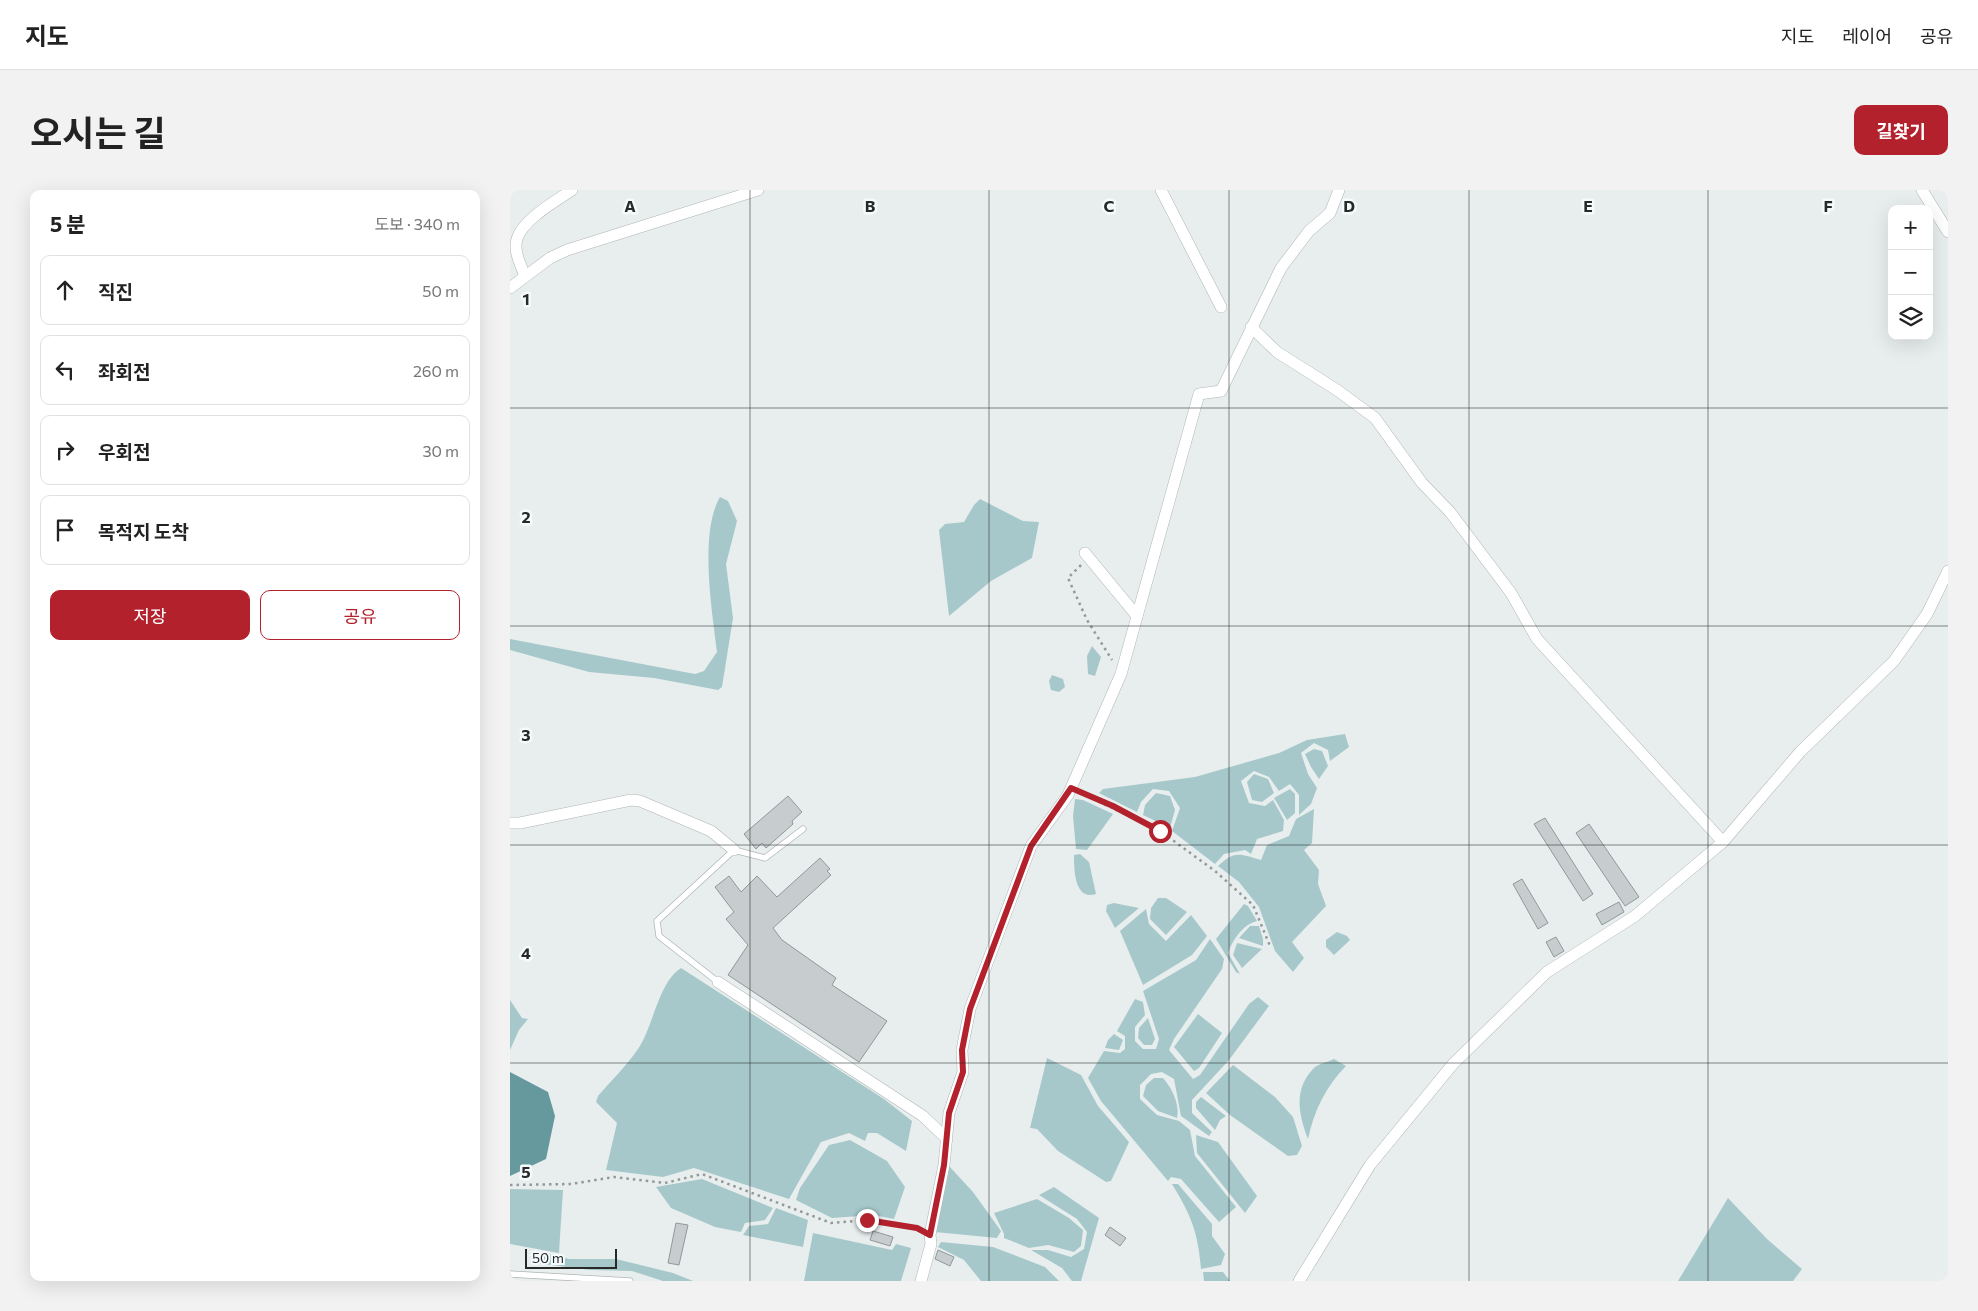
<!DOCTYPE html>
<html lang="ko">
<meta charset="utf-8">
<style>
:root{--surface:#fff;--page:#f2f2f2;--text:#222;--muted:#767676;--line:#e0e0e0;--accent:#b2212c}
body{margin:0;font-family:Commissioner,"Noto Sans KR",sans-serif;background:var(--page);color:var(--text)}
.controls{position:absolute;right:15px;top:15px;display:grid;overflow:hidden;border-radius:10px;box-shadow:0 5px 20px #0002}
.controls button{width:45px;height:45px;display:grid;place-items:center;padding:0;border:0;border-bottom:1px solid var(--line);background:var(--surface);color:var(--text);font:25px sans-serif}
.scale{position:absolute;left:15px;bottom:12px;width:92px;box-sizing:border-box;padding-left:5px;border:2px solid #272929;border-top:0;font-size:14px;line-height:18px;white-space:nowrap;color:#272929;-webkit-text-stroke:4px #f5fbfc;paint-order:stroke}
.stop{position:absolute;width:15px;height:15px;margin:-11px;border:4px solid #b2212c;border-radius:50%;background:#fff}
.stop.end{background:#b2212c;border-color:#fff;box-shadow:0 1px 5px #0008}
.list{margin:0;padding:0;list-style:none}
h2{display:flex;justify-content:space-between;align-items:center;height:65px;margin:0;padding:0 20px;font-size:21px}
h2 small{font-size:16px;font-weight:400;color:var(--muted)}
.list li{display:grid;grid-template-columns:32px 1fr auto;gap:15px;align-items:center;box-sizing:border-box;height:70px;margin:0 10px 10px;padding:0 10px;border:1px solid var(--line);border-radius:10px}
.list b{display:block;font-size:19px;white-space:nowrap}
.list em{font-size:16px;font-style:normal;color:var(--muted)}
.actions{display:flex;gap:10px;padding:15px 20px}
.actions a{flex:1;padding:11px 0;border:1px solid var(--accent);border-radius:10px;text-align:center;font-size:18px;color:var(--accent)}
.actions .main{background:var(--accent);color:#fff}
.icon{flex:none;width:28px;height:28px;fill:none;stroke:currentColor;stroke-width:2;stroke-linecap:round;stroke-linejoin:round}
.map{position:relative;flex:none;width:1438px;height:1091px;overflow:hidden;border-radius:10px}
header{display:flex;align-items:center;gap:30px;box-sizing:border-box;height:70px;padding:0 25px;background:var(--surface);border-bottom:1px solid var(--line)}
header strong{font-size:24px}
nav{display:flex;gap:28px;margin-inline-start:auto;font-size:18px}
.intro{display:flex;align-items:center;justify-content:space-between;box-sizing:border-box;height:120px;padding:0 30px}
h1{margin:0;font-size:35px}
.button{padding:12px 22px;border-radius:10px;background:var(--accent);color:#fff;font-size:18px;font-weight:700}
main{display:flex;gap:30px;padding:0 30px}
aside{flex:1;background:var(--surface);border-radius:10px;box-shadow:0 5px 20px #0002}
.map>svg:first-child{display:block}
.green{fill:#a7c8cb}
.water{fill:#66999e}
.building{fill:#c7cdce;stroke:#929798}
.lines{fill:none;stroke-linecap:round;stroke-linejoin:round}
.lane-casing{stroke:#afb5b6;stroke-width:7}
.street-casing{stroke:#afb5b6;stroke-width:12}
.path{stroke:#939898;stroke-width:2.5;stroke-dasharray:2.5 4;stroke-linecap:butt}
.lane{stroke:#fff;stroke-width:5.5}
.street{stroke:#fff;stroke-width:11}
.route{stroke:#b2212c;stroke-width:6}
.grid{fill:none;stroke:#272929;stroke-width:1;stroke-opacity:0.55}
.grid-label{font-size:16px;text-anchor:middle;font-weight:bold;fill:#272929;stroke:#f5fbfc;stroke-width:5;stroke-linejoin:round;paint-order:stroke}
</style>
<header>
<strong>지도</strong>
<nav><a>지도</a><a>레이어</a><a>공유</a></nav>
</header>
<div class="intro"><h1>오시는 길</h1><a class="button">길찾기</a></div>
<main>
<aside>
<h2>5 분<small>도보 · 340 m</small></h2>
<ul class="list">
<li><svg class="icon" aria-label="ahead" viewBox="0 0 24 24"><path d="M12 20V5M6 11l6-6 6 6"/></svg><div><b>직진</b></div><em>50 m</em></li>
<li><svg class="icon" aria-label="left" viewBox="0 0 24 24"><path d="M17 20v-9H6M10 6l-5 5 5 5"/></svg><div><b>좌회전</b></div><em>260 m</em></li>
<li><svg class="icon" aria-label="right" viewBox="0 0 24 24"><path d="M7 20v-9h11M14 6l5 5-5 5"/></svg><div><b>우회전</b></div><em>30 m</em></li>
<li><svg class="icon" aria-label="arrive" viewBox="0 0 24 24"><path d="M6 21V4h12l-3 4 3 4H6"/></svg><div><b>목적지 도착</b></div></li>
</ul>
<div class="actions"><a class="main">저장</a><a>공유</a></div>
</aside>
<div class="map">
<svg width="1438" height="1091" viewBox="0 0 1438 1091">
<rect width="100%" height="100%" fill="#e8eeee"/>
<g class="green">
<path d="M210,307l8,4 9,20 -11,43 7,54 -11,69 -4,3 -64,-12 -65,-6 -79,-22v-11l185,35 9,-3 13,-19c-5,-42 -18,-119 3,-155z"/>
<polygon points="470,309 513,331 529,332 522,368 481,391 439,426 429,340 435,334 454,332 464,315"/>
<polygon points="582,456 591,467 585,486 578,484 577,466"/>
<polygon points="542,485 553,489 555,497 549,502 541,500 539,491"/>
<polygon points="835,544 839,557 820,571 818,560 804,553 791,563 798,584 807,598 801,614 789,625 789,605 780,594 769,601 759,587 744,581 731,591 739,613 755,616 763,610 774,630 773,641 747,649 741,664 735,660 714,664 705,674 662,641 670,618 659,601 643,599 631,612 627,622 589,603 593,599 685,587 769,563 797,550"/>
<polygon points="804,559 812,561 818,576 809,589 801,577 795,564"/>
<polygon points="744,584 758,589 764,603 752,612 742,610 737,592"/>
<polygon points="780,599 785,604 785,623 777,630 764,608"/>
<polygon points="646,603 660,606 665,620 660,638 633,625 635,615"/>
<polygon points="565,609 573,610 603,624 577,660 566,659 563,626"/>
<path d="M804,619l-2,34 -8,7 15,20 -1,14 8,22 -34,36 12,16 -11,14 -18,-21 -16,-44 -20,-25 -21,-16c17,-16 22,-12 43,-6l6,-15 22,-9 7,-17z"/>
<path d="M570,664l9,8 7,32c-22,7 -22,-25 -22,-39z"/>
<polygon points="648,708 656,708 677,722 656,745 640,729 641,718"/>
<polygon points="604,713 629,718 605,738 596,721 597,715"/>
<path d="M734,714l4,2 9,15c-15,4 -24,19 -29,32l12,21 -4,-2 -20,-33z"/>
<polygon points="636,719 639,734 656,751 681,725 697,746 682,765 633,795 610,741"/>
<polygon points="740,736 749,736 753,749 753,756 729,748"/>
<polygon points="827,742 837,746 840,750 824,765 816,757 816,750"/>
<polygon points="700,749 714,769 712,779 664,849 659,860 683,889 690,885 739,814 748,807 759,816 719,870 682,910 682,923 702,942 699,946 671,926 664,889 652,882 641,884 630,895 630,909 647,925 669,931 680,940 685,966 726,1017 709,1032 671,989 661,987 658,991 591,911 578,888 594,861 610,863 615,859 615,846 607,841 625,809 633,812 635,825 625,837 625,851 633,859 646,859 649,849 633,801 686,770"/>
<polygon points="727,753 752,759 732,778 723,765"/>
<path d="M171,778l203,131 28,22 -6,30 -29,-18h-9l-3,8 -16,-8 -28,9 -32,57 -95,-31 -31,9 -57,-7 11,-47 -21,-21 2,-6c13,-15 29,-31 40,-47 16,-24 20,-66 43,-81z"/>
<polygon points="0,810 12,828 18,829 9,840 0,860"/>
<polygon points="688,824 712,843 689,878 684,881 664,857"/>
<polygon points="638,828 645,849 642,855 634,855 628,848 629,838"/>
<polygon points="604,844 613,850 609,860 595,858 598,850"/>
<polygon points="537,868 571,885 588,916 619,952 601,991 596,992 548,961 527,939 520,938"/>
<path d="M824,869l12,7c-20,20 -32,45 -38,73 -9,-24 -15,-49 5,-70 4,-5 15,-7 21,-10z"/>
<polygon points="723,875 765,907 783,927 792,956 787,965 778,966 720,925 696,903"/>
<path d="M644,888h9c9,10 17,27 14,40l-19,-7 -15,-15 3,-11z"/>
<polygon points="691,907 716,926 710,930 705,940 686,918 686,912"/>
<polygon points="686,945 708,952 747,1006 735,1023 687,963"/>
<polygon points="340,950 377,971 395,997 384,1029 364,1025 322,1028 286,1010 290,998 319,955"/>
<polygon points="439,976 463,1002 491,1041 487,1048 425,1042"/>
<polygon points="192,989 263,1018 255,1030 235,1033 231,1042 205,1037 161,1018 146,997"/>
<path d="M662,994h6l34,40v12l13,18 -4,11 -20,4c-3,-37 -10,-54 -29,-85z"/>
<polygon points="544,997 589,1028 571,1091 562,1091 552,1078 521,1060 538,1060 561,1067 574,1059 577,1042 567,1029 529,1005"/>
<polygon points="0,999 53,1000 49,1063 0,1054"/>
<polygon points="1218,1008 1257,1049 1292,1079 1283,1091 1168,1091"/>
<polygon points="527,1009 559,1028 573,1040 571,1056 564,1062 538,1055 519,1058 494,1048 494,1044 484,1023"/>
<polygon points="266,1018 298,1030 293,1057 233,1045 239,1036 258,1034"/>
<polygon points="303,1043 382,1060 386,1054 401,1058 391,1091 294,1091"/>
<polygon points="431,1052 483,1057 535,1077 549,1091 471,1091 454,1070 428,1057"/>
<polygon points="30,1062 59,1069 106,1069 163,1083 183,1091 153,1091 122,1081 80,1080 26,1073"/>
<polygon points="693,1082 713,1082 720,1091 694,1091"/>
</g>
<polygon class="water" points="0,882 38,902 45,926 36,969 0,986"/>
<g class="building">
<polygon points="278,606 292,622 282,631 283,634 256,658 252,653 246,659 234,644"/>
<polygon points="1035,628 1083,704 1073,711 1024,634"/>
<polygon points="1079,634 1129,707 1115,716 1066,643"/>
<polygon points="310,668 320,679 317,681 321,685 263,738 272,750 326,788 322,795 377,831 349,872 218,785 238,755 216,729 224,722 205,697 219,686 231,702 247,686 267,707"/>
<polygon points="1012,689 1038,733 1028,739 1003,694"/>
<polygon points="1109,712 1114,722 1092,735 1086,724"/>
<polygon points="1046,747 1054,761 1044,767 1036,752"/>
<polygon points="166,1033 178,1035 169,1075 158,1073"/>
<polygon points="600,1037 616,1048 610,1056 595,1045"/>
<polygon points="363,1041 383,1047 380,1056 360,1050"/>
<polygon points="428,1060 444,1067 440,1076 425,1069"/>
</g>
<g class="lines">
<g class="lane-casing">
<g id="lane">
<polyline points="208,792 149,746 147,731 224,660 255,668 293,639"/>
<polyline points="0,1084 120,1091"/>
</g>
</g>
<g class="street-casing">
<g id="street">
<polyline points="651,0 711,117"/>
<polyline points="1412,0 1438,42"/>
<path d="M15,86c-4,-11 -12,-25 -8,-37 6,-20 39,-38 55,-49"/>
<polyline points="0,98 40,68 57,60 248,0"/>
<polyline points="741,137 767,162 827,200 865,228 912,293 940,322 1001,403 1027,449 1213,652"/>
<polyline points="575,363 627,426"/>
<polyline points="0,633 10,633 121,610 130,611 201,641 224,660"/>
<polyline points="208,792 413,926 437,949"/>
<polyline points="411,1091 421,1054 420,1045 434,975 439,923 453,882 452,860 460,819 521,656 558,605 611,484 689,204 711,201 771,78 799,41 820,23 829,0"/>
<polyline points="789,1091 860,975 943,874 1037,782 1125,726 1213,652 1290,562 1384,471 1417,424 1438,381"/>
</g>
</g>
<g class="path">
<polyline points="571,375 558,388 577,430 602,470"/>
<polyline points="571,603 650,641 705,681 743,715 760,756"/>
<polyline points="0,995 61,994 104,987 155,993 192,984 321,1033 357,1030 410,1040"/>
</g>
<use href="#lane" class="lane"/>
<use href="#street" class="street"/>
</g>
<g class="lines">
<polyline class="route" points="357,1030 407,1038 420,1045 434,975 439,923 453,882 452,860 460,819 521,656 561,598 603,616 650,641"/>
</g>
<path class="grid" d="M240,0v1091M479,0v1091M719,0v1091M959,0v1091M1198,0v1091M0,218h1438M0,436h1438M0,655h1438M0,873h1438"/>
<g class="grid-label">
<text x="120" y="22">A</text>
<text x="360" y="22">B</text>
<text x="599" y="22">C</text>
<text x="839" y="22">D</text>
<text x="1078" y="22">E</text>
<text x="1318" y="22">F</text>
<text x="16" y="115">1</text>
<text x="16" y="333">2</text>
<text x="16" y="551">3</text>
<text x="16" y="769">4</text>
<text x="16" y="988">5</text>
</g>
</svg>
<div class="controls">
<button>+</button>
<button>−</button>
<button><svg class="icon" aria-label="layers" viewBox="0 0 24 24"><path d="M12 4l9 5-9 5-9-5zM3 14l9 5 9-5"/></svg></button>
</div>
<div class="scale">50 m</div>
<div class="stop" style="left:650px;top:641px"></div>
<div class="stop end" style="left:357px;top:1030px"></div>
</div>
</main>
